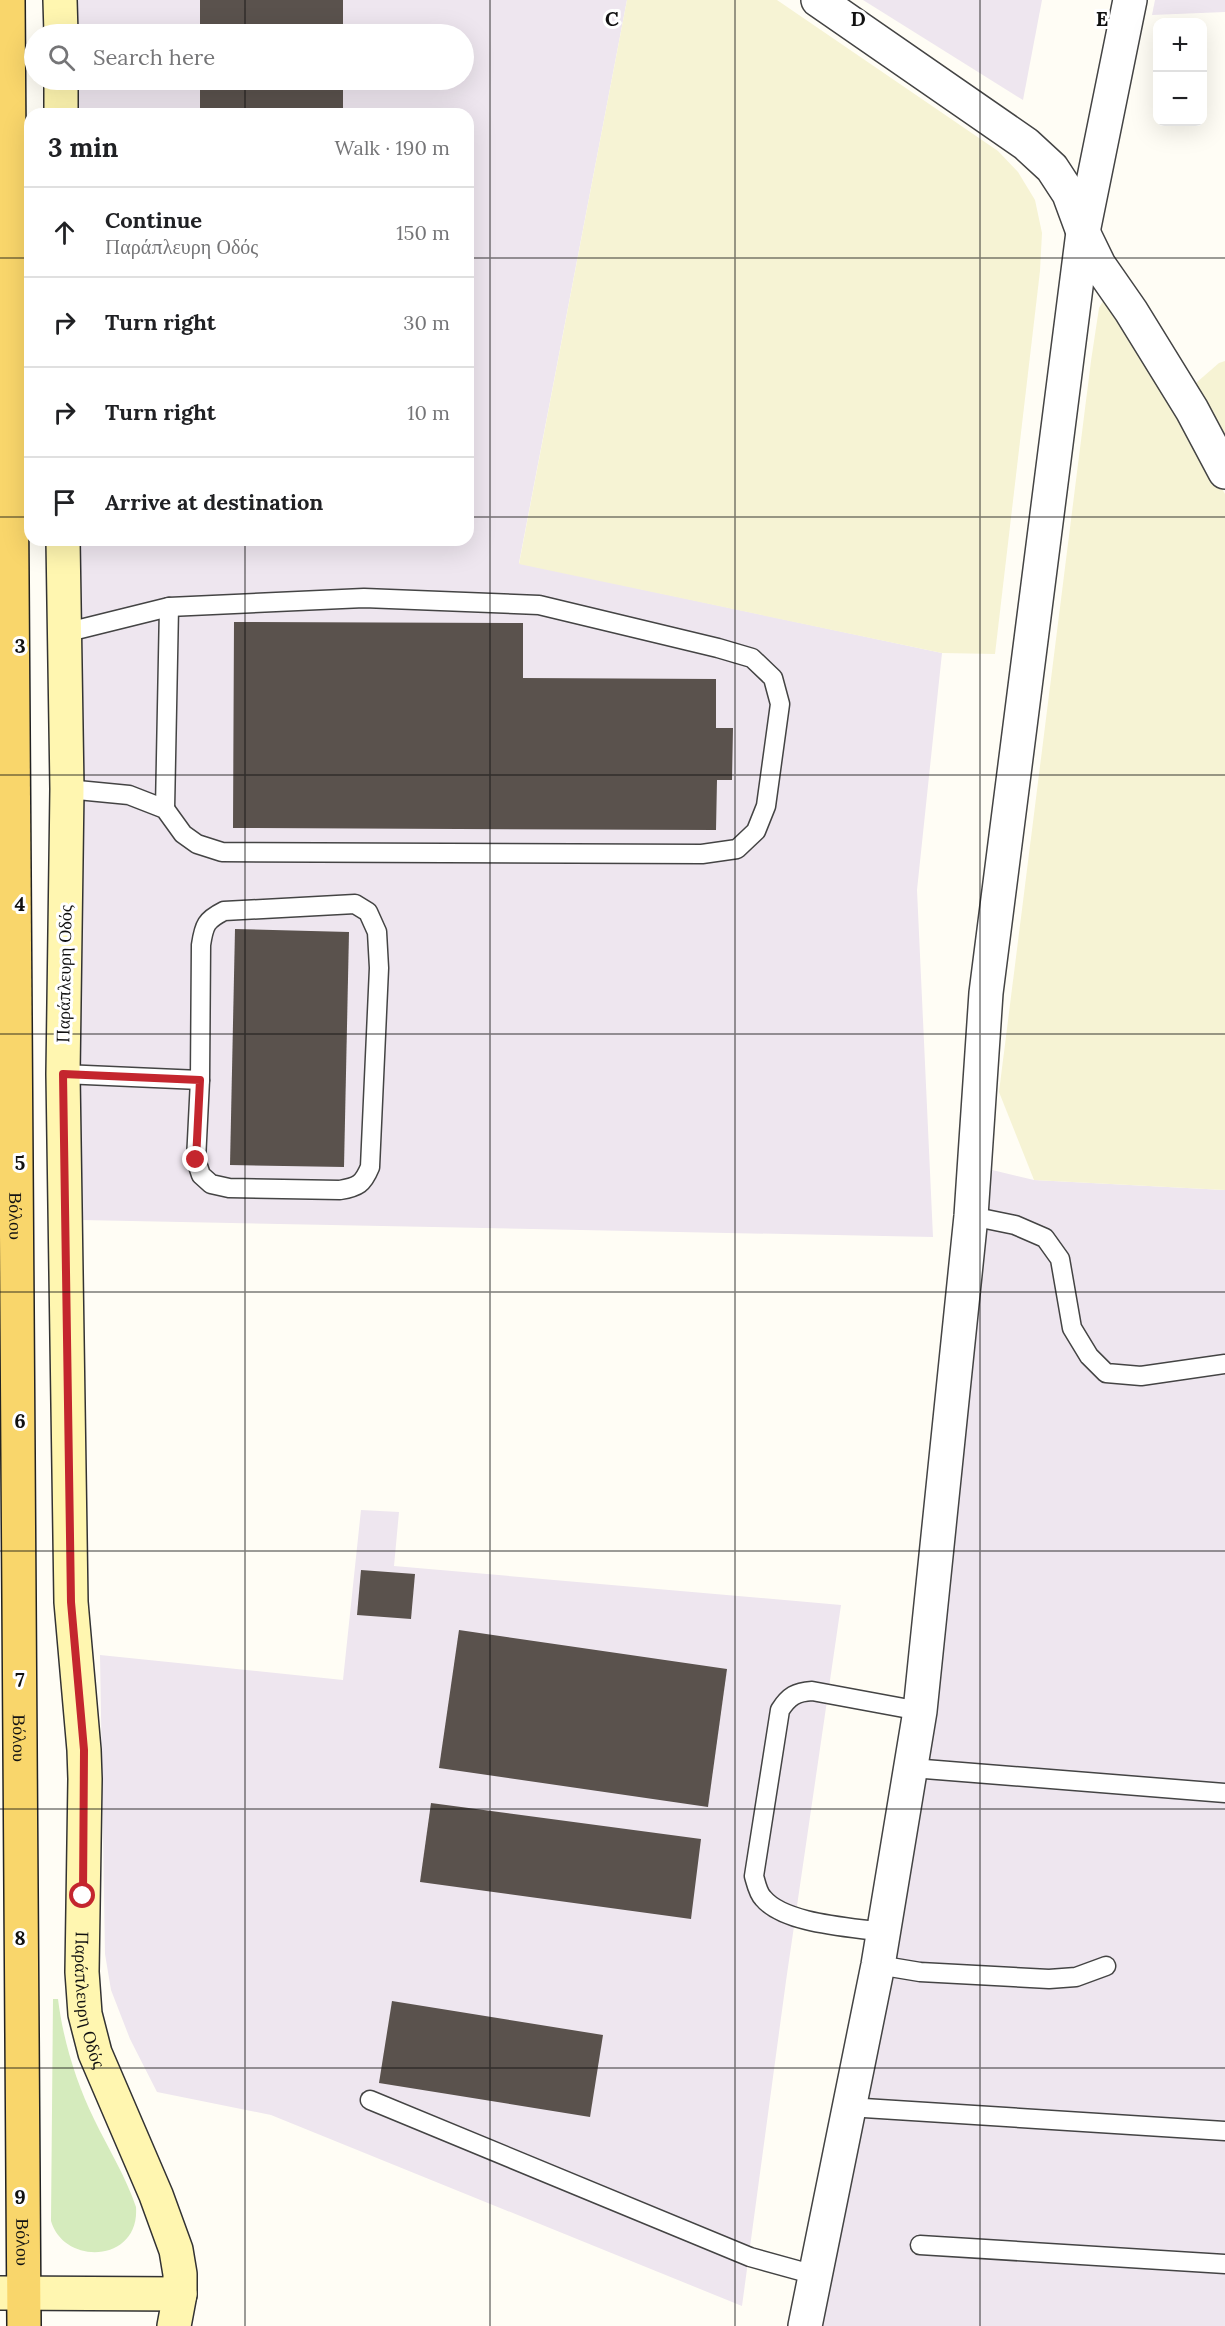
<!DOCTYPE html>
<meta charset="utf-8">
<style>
:root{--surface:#fff;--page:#f6f6f6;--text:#202124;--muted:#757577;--line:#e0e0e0}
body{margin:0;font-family:Lora,serif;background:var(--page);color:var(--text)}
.controls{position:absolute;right:18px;top:18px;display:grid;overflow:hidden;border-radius:12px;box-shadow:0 6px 24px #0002}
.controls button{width:54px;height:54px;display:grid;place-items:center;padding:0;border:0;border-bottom:2px solid var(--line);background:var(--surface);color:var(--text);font:30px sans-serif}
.stop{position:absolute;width:18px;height:18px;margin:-14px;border:4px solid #c4262e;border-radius:50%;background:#fff}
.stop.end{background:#c4262e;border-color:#fff;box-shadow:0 2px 6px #0008}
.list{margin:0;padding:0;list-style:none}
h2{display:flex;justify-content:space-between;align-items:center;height:78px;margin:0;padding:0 24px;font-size:26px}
h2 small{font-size:20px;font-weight:400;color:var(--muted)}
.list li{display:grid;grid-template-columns:39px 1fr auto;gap:18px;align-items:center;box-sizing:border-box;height:90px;padding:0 24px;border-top:2px solid var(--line)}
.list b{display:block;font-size:22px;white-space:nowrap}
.list p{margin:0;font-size:20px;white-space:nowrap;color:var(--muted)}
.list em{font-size:20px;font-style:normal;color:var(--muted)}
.icon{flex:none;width:33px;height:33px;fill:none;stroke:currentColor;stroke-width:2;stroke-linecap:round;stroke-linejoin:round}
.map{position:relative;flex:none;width:1225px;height:2326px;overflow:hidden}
.search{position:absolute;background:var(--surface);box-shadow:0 6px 24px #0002;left:24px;top:24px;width:450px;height:66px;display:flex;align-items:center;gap:15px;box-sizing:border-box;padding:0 21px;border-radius:33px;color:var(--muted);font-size:22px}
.panel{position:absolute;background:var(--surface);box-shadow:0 6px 24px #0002;left:24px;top:108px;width:450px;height:438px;border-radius:18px}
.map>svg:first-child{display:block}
.industrial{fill:#eee6ef}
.farmland{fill:#f6f3d4}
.green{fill:#d5ebbd}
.building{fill:#5a524d}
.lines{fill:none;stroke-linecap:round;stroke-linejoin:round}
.lane-casing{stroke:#444;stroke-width:21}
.street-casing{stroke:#444;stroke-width:36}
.secondary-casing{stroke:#333;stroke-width:36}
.primary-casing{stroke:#222;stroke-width:36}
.lane{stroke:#fff;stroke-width:18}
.street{stroke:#fff;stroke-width:33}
.secondary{stroke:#fff6b0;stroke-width:33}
.primary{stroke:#f9d66b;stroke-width:33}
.route{stroke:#c4262e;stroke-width:8}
.grid{fill:none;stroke:#111;stroke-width:1.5;stroke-opacity:0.55}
.labels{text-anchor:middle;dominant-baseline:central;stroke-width:6;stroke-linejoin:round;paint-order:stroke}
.street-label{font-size:18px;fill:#111;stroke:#fff}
.grid-label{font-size:20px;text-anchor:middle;font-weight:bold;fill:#111;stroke:#fff;stroke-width:6;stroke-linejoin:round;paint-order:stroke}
</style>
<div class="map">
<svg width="1225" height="2326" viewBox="0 0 1225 2326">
<rect width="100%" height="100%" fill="#fffdf5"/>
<g class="industrial">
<polygon points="77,0 627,0 519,563 942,653 917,890 933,1237 81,1220 74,671 75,540 468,540 468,114 77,114 77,80 464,80 464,34 77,34"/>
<polygon points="863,0 1042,0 1023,100"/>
<polygon points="1155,0 1225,0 1225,12 1152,15"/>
<polygon points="988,1169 1034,1180 1225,1190 1225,2326 822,2326 891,1944"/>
<polygon points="361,1510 399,1512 394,1566 841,1605 786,1981 742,2306 271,2115 157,2092 130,2039 111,1990 105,1954 100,1655 343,1680"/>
</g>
<g class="farmland">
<polygon points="627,0 777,0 998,151 1018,172 1035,200 1042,233 1040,271 995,654 942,653 519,564"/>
<polygon points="1103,301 1111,301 1122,316 1225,494 1225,1190 1034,1180 999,1092 1091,361 1099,308"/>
<polygon points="1225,361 1225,441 1196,383 1219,363"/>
</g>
<path class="green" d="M53,1999h5c5,41 18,83 36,120 14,29 32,58 42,88 4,56 -72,59 -85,14z"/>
<g class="building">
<rect x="200" y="0" width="143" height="34"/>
<rect x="200" y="80" width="143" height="33"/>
<polygon points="234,622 523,623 523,678 716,679 716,728 733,728 732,780 717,780 716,830 233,828"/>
<polygon points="235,929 349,932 344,1167 230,1165"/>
<polygon points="361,1570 415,1574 411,1619 357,1615"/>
<polygon points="459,1630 727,1669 708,1807 439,1768"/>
<polygon points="431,1803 701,1839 691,1919 420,1882"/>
<polygon points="392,2001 603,2035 590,2117 379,2083"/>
</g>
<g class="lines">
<g class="lane-casing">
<g id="lane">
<polyline points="64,633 169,607 364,598 539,605 718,648 752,658 773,678 780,704 766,806 756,831 737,849 702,854 222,852 197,844 183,834 165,809 129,795 67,789"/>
<polyline points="165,809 169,607"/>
<path d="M355,904l13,8 9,20 2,36 -9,199c-7,17 -12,20 -30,23l-111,-2 -18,-4 -10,-9 -5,-15 4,-80 1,-135c3,-20 5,-25 23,-34z"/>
<polyline points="63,1074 200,1080"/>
<polyline points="971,1216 1015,1225 1045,1238 1060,1259 1072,1328 1089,1356 1106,1373 1141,1376 1225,1364"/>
<polyline points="912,1768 1225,1793"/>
<path d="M883,1932c-32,-5 -99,-8 -120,-34 -5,-5 -7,-15 -9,-22l26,-166c9,-14 16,-18 32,-19l108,20"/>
<polyline points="878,1965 920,1972 1049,1979 1076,1977 1106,1966"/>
<polyline points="370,2100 750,2257 815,2275"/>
<polyline points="848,2107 1225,2131"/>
<polyline points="920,2245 1225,2264"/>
</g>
</g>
<g class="street-casing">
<g id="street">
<polyline points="818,0 1026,144 1052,168 1069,194 1083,232 1099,265 1131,311 1192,410 1225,472"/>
<polyline points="805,2326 878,1965 920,1711 971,1216 986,993 1083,232 1130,0"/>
</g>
</g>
<g class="secondary-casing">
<g id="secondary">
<polyline points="60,0 61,34"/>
<polyline points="61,80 61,114"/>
<path id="s1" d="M63,540l4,249 -4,285 8,528 13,148 1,29 -3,193 3,42 10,39 61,142 20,55 4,24v20l-6,32"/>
<polyline points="0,2293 180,2294"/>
</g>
</g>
<g class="primary-casing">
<g id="primary">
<path id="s2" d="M8,0l16,2326"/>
</g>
</g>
<use href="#lane" class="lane"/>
<use href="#street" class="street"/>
<use href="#secondary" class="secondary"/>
<use href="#primary" class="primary"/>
</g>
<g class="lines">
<polyline class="route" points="83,1896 84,1750 71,1602 63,1074 200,1080 196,1160"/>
</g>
<path class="grid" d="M245,0v34M490,0v2326M735,0v2326M980,0v2326M245,80v34M0,258h30M468,258h757M0,517h30M468,517h757M245,540v1786M0,775h1225M0,1034h1225M0,1292h1225M0,1551h1225M0,1809h1225M0,2068h1225"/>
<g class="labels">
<g class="street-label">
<text transform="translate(64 974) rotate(-89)">Παράπλευρη Οδός</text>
<text stroke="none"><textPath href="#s2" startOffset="1216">Βόλου</textPath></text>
<text stroke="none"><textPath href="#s2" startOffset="1738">Βόλου</textPath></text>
<text stroke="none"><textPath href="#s1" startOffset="1461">Παράπλευρη Οδός</textPath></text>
<text stroke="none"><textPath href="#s2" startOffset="2242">Βόλου</textPath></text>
</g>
</g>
<g class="grid-label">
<text x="612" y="26">C</text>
<text x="858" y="26">D</text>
<text x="1102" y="26">E</text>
<text x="20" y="653">3</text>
<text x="20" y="911">4</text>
<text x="20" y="1170">5</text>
<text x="20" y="1428">6</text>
<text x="20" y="1687">7</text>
<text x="20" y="1945">8</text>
<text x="20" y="2204">9</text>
</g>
</svg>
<div class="controls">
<button>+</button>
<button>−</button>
</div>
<div class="stop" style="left:83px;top:1896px"></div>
<div class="stop end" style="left:196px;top:1160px"></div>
<div class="search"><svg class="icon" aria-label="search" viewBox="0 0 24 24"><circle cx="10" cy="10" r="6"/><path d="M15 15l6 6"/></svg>Search here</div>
<section class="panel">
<h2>3 min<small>Walk · 190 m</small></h2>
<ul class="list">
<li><svg class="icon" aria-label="ahead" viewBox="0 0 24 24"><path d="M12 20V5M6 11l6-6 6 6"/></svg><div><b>Continue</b><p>Παράπλευρη Οδός</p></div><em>150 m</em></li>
<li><svg class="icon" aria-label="right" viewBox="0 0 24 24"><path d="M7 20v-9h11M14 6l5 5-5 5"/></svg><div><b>Turn right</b></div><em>30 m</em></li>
<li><svg class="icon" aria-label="right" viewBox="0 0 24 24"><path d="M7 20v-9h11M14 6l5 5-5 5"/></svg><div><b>Turn right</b></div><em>10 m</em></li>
<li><svg class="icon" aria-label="arrive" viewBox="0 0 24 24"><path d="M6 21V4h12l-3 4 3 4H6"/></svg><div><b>Arrive at destination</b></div></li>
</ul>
</section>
</div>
